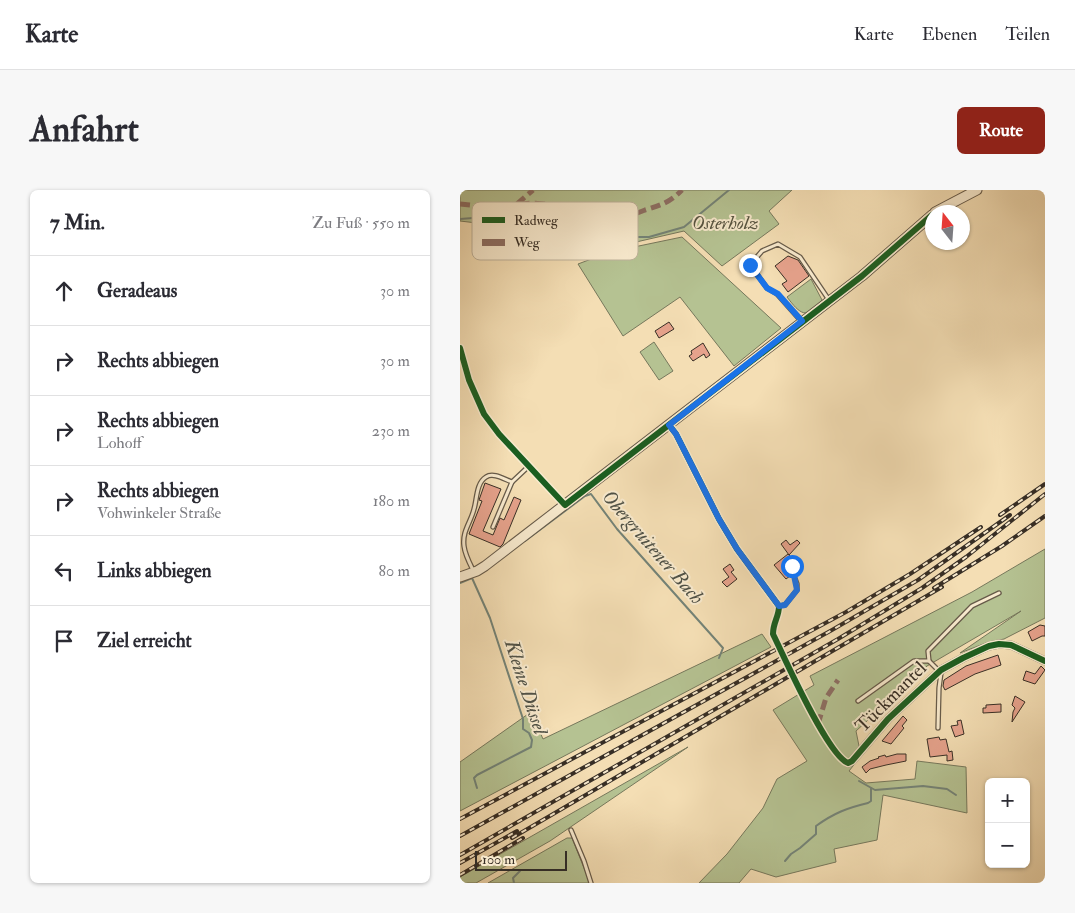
<!DOCTYPE html>
<html lang="de">
<meta charset="utf-8">
<style>
:root{--surface:#fff;--page:#f7f7f7;--text:#2b2b33;--muted:#7c7c81;--line:#e1e1e2;--accent:#8f2418}
body{margin:0;font-family:"IM FELL Double Pica",serif;background:var(--page);color:var(--text)}
.controls{position:absolute;right:15px;bottom:15px;display:grid;overflow:hidden;border-radius:8px;box-shadow:0 1px 4px #0004}
.controls button{width:45px;height:45px;display:grid;place-items:center;padding:0;border:0;border-bottom:1px solid var(--line);background:var(--surface);color:var(--text);font:25px sans-serif}
.compass{position:absolute;left:465px;top:15px;width:45px;height:45px;border-radius:50%;background:var(--surface);box-shadow:0 1px 4px #0004;rotate:343deg}
.scale{position:absolute;left:15px;bottom:12px;width:92px;box-sizing:border-box;padding-left:5px;border:2px solid #372e25;border-top:0;font-size:14px;line-height:18px;white-space:nowrap;color:#372e25;-webkit-text-stroke:4px #f8eace;paint-order:stroke}
.stop{position:absolute;width:15px;height:15px;margin:-11px;border:4px solid #1a73e8;border-radius:50%;background:#fff}
.stop.end{background:#1a73e8;border-color:#fff;box-shadow:0 1px 5px #0008}
.list{margin:0;padding:0;list-style:none}
h2{display:flex;justify-content:space-between;align-items:center;height:65px;margin:0;padding:0 20px;font-size:21px}
h2 small{font-size:16px;font-weight:400;color:var(--muted)}
.list li{display:grid;grid-template-columns:32px 1fr auto;gap:15px;align-items:center;box-sizing:border-box;height:70px;padding:0 20px;border-top:1px solid var(--line)}
.list b{display:block;font-size:19px;white-space:nowrap}
.list p{margin:0;font-size:16px;white-space:nowrap;color:var(--muted)}
.list em{font-size:16px;font-style:normal;color:var(--muted)}
.icon{flex:none;width:28px;height:28px;fill:none;stroke:currentColor;stroke-width:2;stroke-linecap:round;stroke-linejoin:round}
.map{position:relative;flex:none;width:585px;height:693px;overflow:hidden;border-radius:8px}
header{display:flex;align-items:center;gap:30px;box-sizing:border-box;height:70px;padding:0 25px;background:var(--surface);border-bottom:1px solid var(--line)}
header strong{font-size:24px}
nav{display:flex;gap:28px;margin-inline-start:auto;font-size:18px}
.intro{display:flex;align-items:center;justify-content:space-between;box-sizing:border-box;height:120px;padding:0 30px}
h1{margin:0;font-size:35px}
.button{padding:12px 22px;border-radius:8px;background:var(--accent);color:#fff;font-size:18px;font-weight:700}
main{display:flex;gap:30px;padding:0 30px}
aside{flex:1;background:var(--surface);border-radius:8px;box-shadow:0 1px 4px #0004}
.map>svg:first-child{display:block}
.green{fill:#b5c292;stroke:#76785c}
.lines{fill:none;stroke-linecap:round;stroke-linejoin:round}
.stream{stroke:#748377;stroke-width:2}
.building{fill:#e6a28c;stroke:#372e25}
.service-casing{stroke:#665a49;stroke-width:5.5}
.minor-casing{stroke:#665a49;stroke-width:9}
.tertiary-casing{stroke:#665a49;stroke-width:11}
.service{stroke:#f8eace;stroke-width:3}
.minor{stroke:#f8eace;stroke-width:7}
.tertiary{stroke:#f8eace;stroke-width:9}
.rail-casing{stroke:#372e25;stroke-width:4}
.rail{stroke:#f8eace;stroke-width:2;stroke-dasharray:5.5;stroke-linecap:butt}
.quiet{stroke:#8d6e63;stroke-width:5;stroke-dasharray:10 5;stroke-linecap:butt}
.cycleway-casing{stroke:#f8eace;stroke-width:9}
.cycleway{stroke:#1b5e20;stroke-width:6}
.route{stroke:#1a73e8;stroke-width:6}
.labels{text-anchor:middle;dominant-baseline:central;stroke-width:4;stroke-linejoin:round;paint-order:stroke}
.park-label{font-size:19px;font-style:italic;fill:#565340;stroke:#f8eace}
.street-label{font-size:19px;fill:#372e25;stroke:#f8eace}
.water-label{font-size:20px;font-style:italic;fill:#505247;stroke:#f8eace}
.key{fill:#f8eace;stroke:#beb29b;stroke-width:1}
.key-label{font-size:14px;fill:#372e25}
</style>
<header>
<strong>Karte</strong>
<nav><a>Karte</a><a>Ebenen</a><a>Teilen</a></nav>
</header>
<div class="intro"><h1>Anfahrt</h1><a class="button">Route</a></div>
<main>
<aside>
<h2>7 Min.<small>Zu Fuß · 550 m</small></h2>
<ul class="list">
<li><svg class="icon" aria-label="ahead" viewBox="0 0 24 24"><path d="M12 20V5M6 11l6-6 6 6"/></svg><div><b>Geradeaus</b></div><em>30 m</em></li>
<li><svg class="icon" aria-label="right" viewBox="0 0 24 24"><path d="M7 20v-9h11M14 6l5 5-5 5"/></svg><div><b>Rechts abbiegen</b></div><em>30 m</em></li>
<li><svg class="icon" aria-label="right" viewBox="0 0 24 24"><path d="M7 20v-9h11M14 6l5 5-5 5"/></svg><div><b>Rechts abbiegen</b><p>Lohoff</p></div><em>230 m</em></li>
<li><svg class="icon" aria-label="right" viewBox="0 0 24 24"><path d="M7 20v-9h11M14 6l5 5-5 5"/></svg><div><b>Rechts abbiegen</b><p>Vohwinkeler Straße</p></div><em>180 m</em></li>
<li><svg class="icon" aria-label="left" viewBox="0 0 24 24"><path d="M17 20v-9H6M10 6l-5 5 5 5"/></svg><div><b>Links abbiegen</b></div><em>80 m</em></li>
<li><svg class="icon" aria-label="arrive" viewBox="0 0 24 24"><path d="M6 21V4h12l-3 4 3 4H6"/></svg><div><b>Ziel erreicht</b></div></li>
</ul>
</aside>
<div class="map">
<svg width="585" height="693" viewBox="0 0 585 693">
<rect width="100%" height="100%" fill="#f4deb4"/>
<filter id="stains"><feTurbulence type="fractalNoise" baseFrequency=".004" numOctaves="4"/><feColorMatrix values="0 0 0 0 .2 0 0 0 0 .09 0 0 0 0 .02 0 0 0 .5 -.17"/></filter>
<radialGradient id="worn" r=".72"><stop offset=".6" stop-color="#630" stop-opacity="0"/><stop offset="1" stop-color="#630" stop-opacity=".3"/></radialGradient>
<g class="green">
<polygon points="0,0 332,0 309,21 319,34 262,76 224,41 150,58 94,30 79,34 56,29 25,34 0,31"/>
<polygon points="222,47 321,138 274,176 220,107 163,146 118,74 150,62"/>
<path d="M351,89l11,21c-15,21 -22,14 -35,-3z"/>
<polygon points="194,152 213,181 199,190 180,162"/>
<polygon points="585,359 585,428 544,449 526,453 500,463 561,421 467,476 396,541 401,566 389,581 406,593 455,589 457,571 506,577 507,623 423,605 417,650 374,659 376,672 316,687 291,679 279,693 239,693 267,664 303,618 317,589 347,571 313,520 354,495 350,486 512,402"/>
<polygon points="302,444 311,457 0,621 0,572 71,522 83,549"/>
<polygon points="228,557 90,651 16,693 0,693 0,687"/>
<polygon points="107,648 112,648 130,693 28,693"/>
</g>
<g class="lines">
<g class="stream">
<polyline points="0,29 39,26 64,34 82,30 128,43 141,54 151,54 169,47 189,47 224,37 269,0"/>
<polyline points="65,351 125,306 131,304 157,339 263,458 259,468"/>
<polyline points="0,393 12,388 30,428 63,529 63,539 69,543 72,550 71,557 17,585 14,588 17,598"/>
<polyline points="399,591 415,600 463,596 487,599 496,605"/>
<path d="M325,671l6,-7 9,-6 16,-14v-8c18,-13 31,-18 52,-23l3,-2v-13"/>
<polyline points="54,693 53,688 60,681"/>
</g>
</g>
<g class="building">
<polygon points="328,66 338,70 349,86 328,102 322,94 327,91 315,76"/>
<polygon points="209,132 214,139 199,148 195,141"/>
<polygon points="243,153 250,165 246,168 244,164 233,171 229,166 232,164 231,161"/>
<polygon points="25,293 41,299 23,341 33,345 40,328 44,330 54,307 61,310 43,354 40,357 9,344 22,311 19,310"/>
<polygon points="326,350 330,355 337,350 340,353 329,365 321,354"/>
<polygon points="328,364 333,369 326,378 330,386 326,389 314,375"/>
<polygon points="270,374 274,380 271,382 277,389 267,397 262,392 269,387 263,379"/>
<polygon points="580,435 585,436 585,446 582,446 572,451 568,442"/>
<polygon points="538,465 541,475 515,484 485,500 483,496 484,490 506,476"/>
<polygon points="581,476 585,480 575,494 563,490 566,481 575,484"/>
<polygon points="555,506 565,512 552,532 553,522 555,518 552,515"/>
<polygon points="541,514 541,522 523,523 523,518 526,518 526,515"/>
<polygon points="443,526 447,530 442,536 444,538 431,554 422,551"/>
<polygon points="501,530 504,544 495,547 491,536 498,535 497,531"/>
<polygon points="479,547 480,550 486,549 489,562 492,561 493,570 487,571 487,565 470,567 467,549"/>
<polygon points="437,564 446,564 446,571 426,575 410,579 406,583 402,577 410,571 419,568 418,567 425,565 426,567"/>
</g>
<g class="lines">
<g class="service-casing">
<g id="service">
<polyline points="341,131 317,104 307,98 290,75 302,61 318,54 340,67 369,110"/>
<polyline points="0,158 9,190 24,224 39,244 105,314"/>
<path d="M209,235l7,9 43,85 18,30 42,57c0,19 -13,15 -1,38"/>
<polyline points="33,337 52,292 69,276"/>
<path d="M14,382c-4,-8 -9,-17 -10,-26 -2,-15 7,-24 10,-37 3,-9 2,-26 12,-32 7,-5 18,2 26,5"/>
<polyline points="319,416 325,415 337,400 337,394 331,378 335,372"/>
<polyline points="479,481 469,471 468,461 512,416 539,403"/>
<polyline points="335,490 372,558"/>
<polyline points="398,511 454,471 469,471"/>
<polyline points="478,538 479,498 481,483"/>
<polyline points="111,640 124,671 131,693"/>
</g>
</g>
<g class="minor-casing">
<polyline id="minor" points="388,573 392,571 428,529 481,480 503,468 529,456 539,454 551,455 585,471"/>
</g>
<g class="tertiary-casing">
<g id="tertiary">
<polyline points="475,22 517,0"/>
<polyline points="0,387 17,381 25,376 402,86 472,25"/>
</g>
</g>
<use href="#service" class="service"/>
<use href="#minor" class="minor"/>
<use href="#tertiary" class="tertiary"/>
<g class="rail-casing">
<g id="rail">
<polyline points="540,325 585,294"/>
<polyline points="474,398 542,356 585,326"/>
<polyline points="0,629 386,422 450,384 521,337"/>
<polyline points="0,646 372,440 458,390 550,325"/>
<polyline points="52,648 482,397"/>
<polyline points="0,665 378,449 462,398 506,367 585,304"/>
<polyline points="0,673 57,641"/>
<polyline points="0,685 63,648"/>
</g>
</g>
<use href="#rail" class="rail"/>
<g class="quiet">
<path d="M0,14l32,3 39,-4 13,1 63,16c15,1 24,-5 38,-10 16,-5 24,-7 37,-20"/>
<polyline points="57,14 73,0"/>
<polyline points="358,534 366,508 378,490"/>
</g>
<g class="cycleway-casing">
<g id="cycleway">
<polyline points="0,158 9,190 24,224 39,244 105,315 402,86 472,25"/>
<path d="M209,235l7,9 43,85 18,30 42,57c0,11 -6,16 -6,28 11,23 55,122 75,129l4,-2 36,-42 53,-49 22,-12 26,-12 10,-2 12,1 34,16"/>
</g>
</g>
<use href="#cycleway" class="cycleway"/>
</g>
<g class="lines">
<polyline class="route" points="290,75 307,98 318,104 342,131 209,235 216,244 259,329 277,359 319,416 325,415 337,400 332,376"/>
</g>
<g class="labels">
<g class="park-label">
<text x="265" y="33">Osterholz</text>
</g>
<g class="street-label">
<text transform="translate(431 507) rotate(-45)">Tückmantel</text>
</g>
<g class="water-label">
<text transform="translate(193 357) rotate(49)">Obergruitener Bach</text>
<text transform="translate(66 497) rotate(72)">Kleine Düssel</text>
</g>
</g>
<rect x="12" y="12" width="166" height="58" rx="8" class="key"/>
<rect x="22" y="27" width="23" height="6" fill="#1b5e20"/>
<rect x="22" y="49" width="23" height="7" fill="#8d6e63"/>
<g class="key-label">
<text x="54" y="35">Radweg</text>
<text x="54" y="57">Weg</text>
</g>
<rect width="100%" height="100%" filter="url(#stains)"/>
<rect width="100%" height="100%" fill="url(#worn)"/>
</svg>
<div class="controls">
<button>+</button>
<button>−</button>
</div>
<svg class="compass" viewBox="-18 -18 36 36"><path d="M0-13l5 13h-10z" fill="#e53935"/><path d="M0 13l5-13h-10z" fill="#7c7c81"/></svg>
<div class="scale">100 m</div>
<div class="stop" style="left:332px;top:376px"></div>
<div class="stop end" style="left:290px;top:75px"></div>
</div>
</main>
